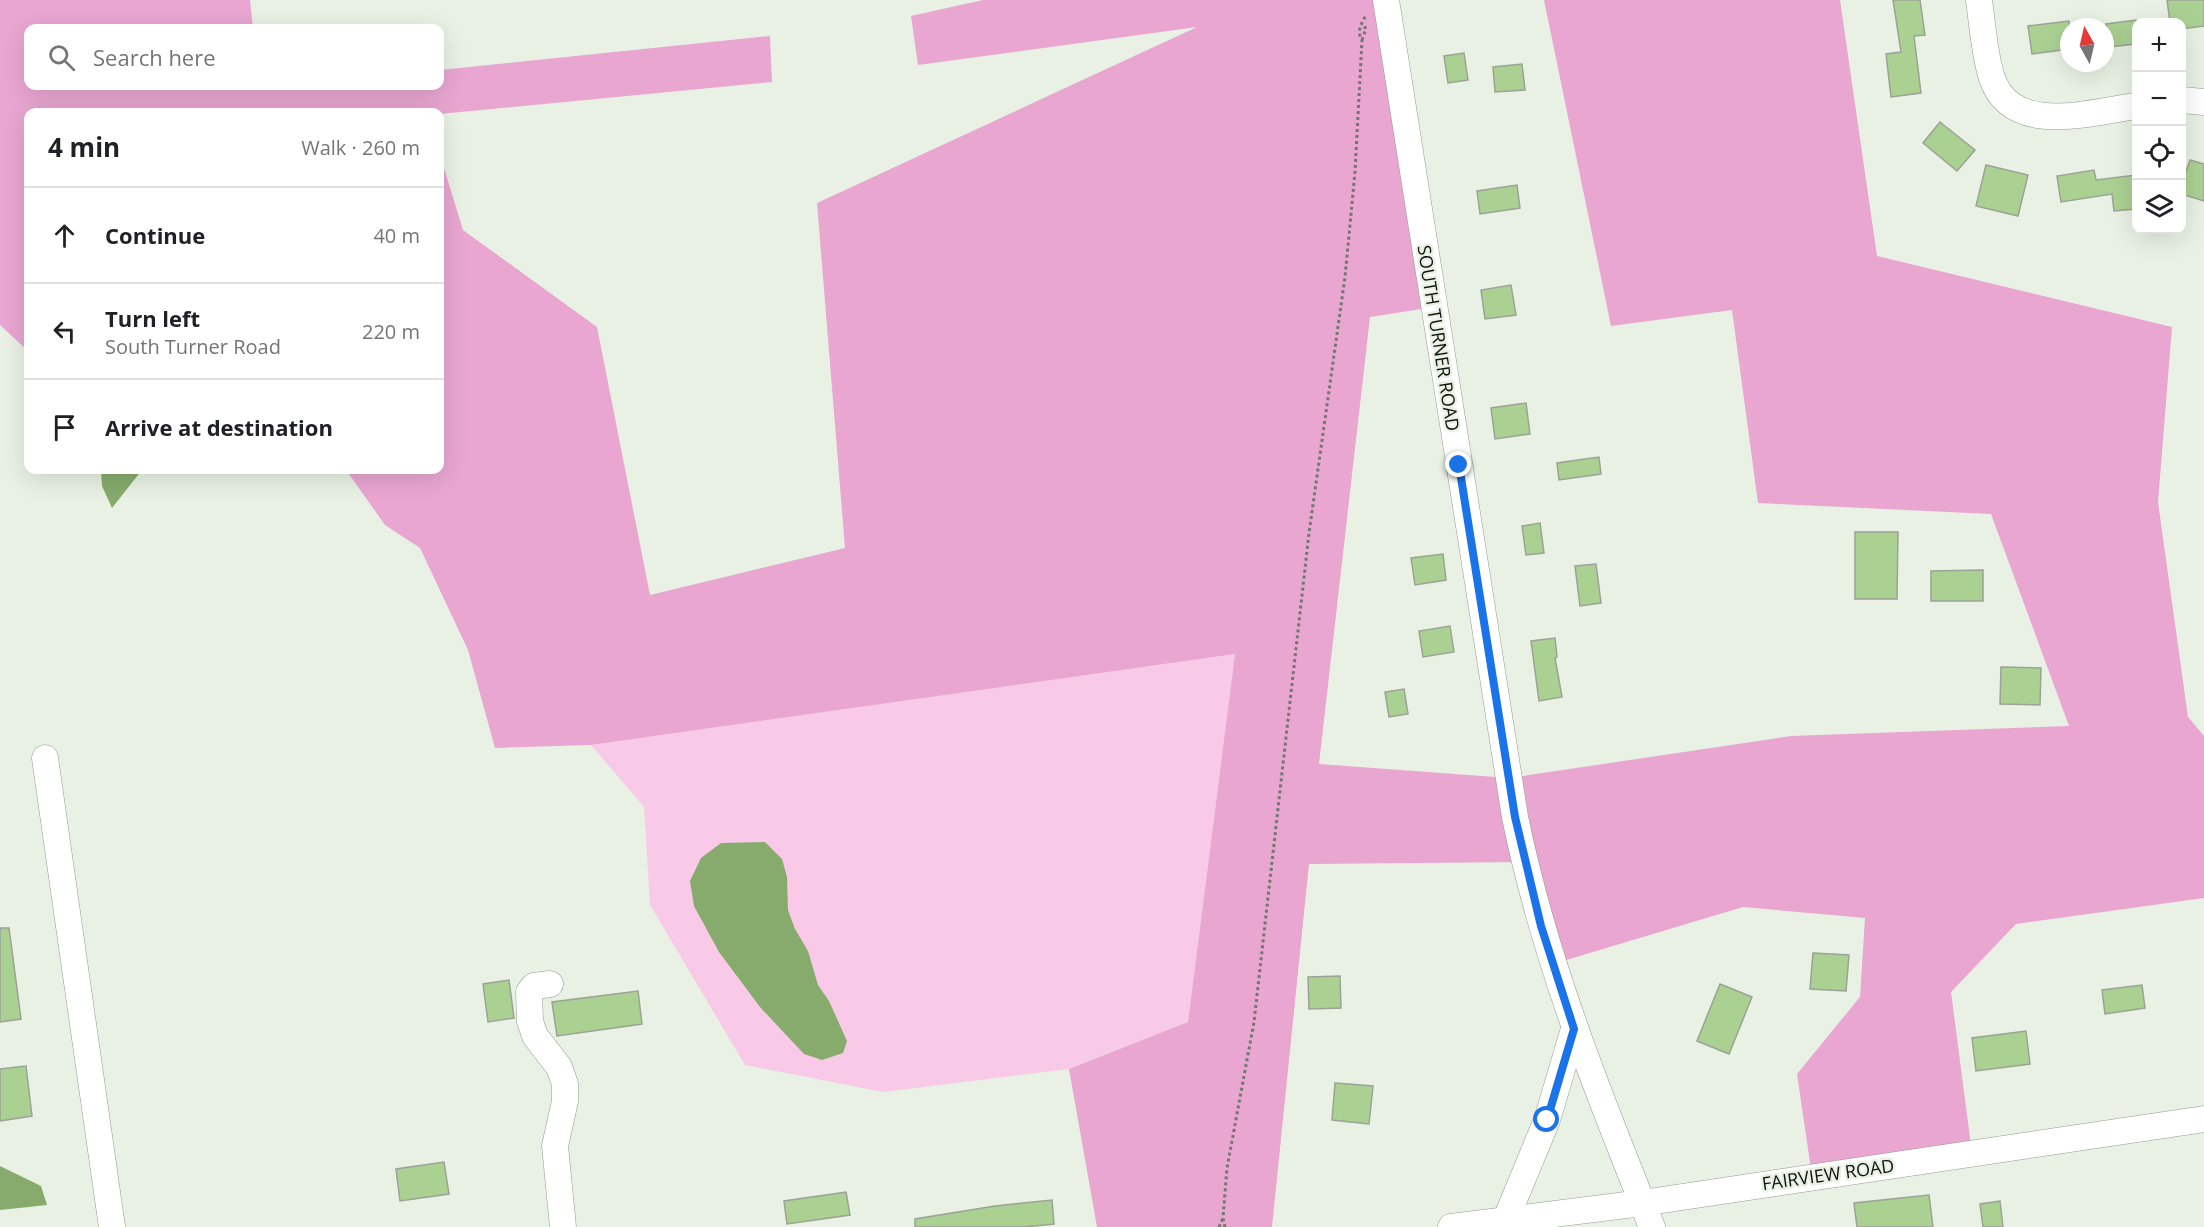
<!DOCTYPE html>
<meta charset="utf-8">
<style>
:root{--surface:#fff;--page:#f2f2f2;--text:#202124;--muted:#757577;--line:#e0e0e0}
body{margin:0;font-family:"Open Sans",sans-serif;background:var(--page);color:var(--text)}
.controls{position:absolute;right:18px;top:18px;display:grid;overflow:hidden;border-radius:12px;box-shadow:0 6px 24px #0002}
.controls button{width:54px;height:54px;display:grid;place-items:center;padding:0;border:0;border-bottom:2px solid var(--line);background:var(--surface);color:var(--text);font:30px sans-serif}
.compass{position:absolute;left:2060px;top:18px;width:54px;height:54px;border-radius:50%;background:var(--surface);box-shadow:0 6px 24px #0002;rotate:352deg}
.stop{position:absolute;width:18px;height:18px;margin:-14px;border:4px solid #1a73e8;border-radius:50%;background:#fff}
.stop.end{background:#1a73e8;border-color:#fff;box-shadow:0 2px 6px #0008}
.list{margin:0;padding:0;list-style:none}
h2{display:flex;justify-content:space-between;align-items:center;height:78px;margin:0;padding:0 24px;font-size:26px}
h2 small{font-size:20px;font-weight:400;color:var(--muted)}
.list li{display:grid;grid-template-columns:39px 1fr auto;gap:18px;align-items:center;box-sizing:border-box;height:96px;padding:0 24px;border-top:2px solid var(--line)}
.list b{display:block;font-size:22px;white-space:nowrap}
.list p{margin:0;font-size:20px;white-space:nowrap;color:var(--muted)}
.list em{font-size:20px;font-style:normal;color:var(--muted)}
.icon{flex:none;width:33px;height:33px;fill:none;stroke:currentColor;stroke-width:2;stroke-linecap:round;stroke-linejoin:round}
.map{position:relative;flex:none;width:2204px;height:1227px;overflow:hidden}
.search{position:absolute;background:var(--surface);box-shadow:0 6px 24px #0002;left:24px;top:24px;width:420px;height:66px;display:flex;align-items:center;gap:15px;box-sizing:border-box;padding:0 21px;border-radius:12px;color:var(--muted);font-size:22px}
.panel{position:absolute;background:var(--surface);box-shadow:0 6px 24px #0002;left:24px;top:108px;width:420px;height:366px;border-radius:12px}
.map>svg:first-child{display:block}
.green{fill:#f8cae7}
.forest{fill:#e8a6d1}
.water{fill:#86ab6d}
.building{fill:#abd192;stroke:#9ba296;stroke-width:1.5}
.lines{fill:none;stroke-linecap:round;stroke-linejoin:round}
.minor-casing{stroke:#949c90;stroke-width:27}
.path{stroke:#72776f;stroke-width:3;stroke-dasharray:3 3;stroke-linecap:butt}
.minor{stroke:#fff;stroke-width:26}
.route{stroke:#1a73e8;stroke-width:8}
.labels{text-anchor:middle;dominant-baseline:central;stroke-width:5;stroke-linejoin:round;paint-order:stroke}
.street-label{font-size:18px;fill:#0f120e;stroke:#e9f1e4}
</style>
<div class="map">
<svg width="2204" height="1227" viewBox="0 0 2204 1227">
<rect width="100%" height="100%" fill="#e9f1e4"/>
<polygon class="green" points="1235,654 1188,1022 1069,1069 883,1092 745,1065 650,905 644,807 591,745"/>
<g class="forest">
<polygon points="0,0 250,0 253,28 28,28 28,86 260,86 261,88 285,86 440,86 440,70 770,36 772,82 440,114 28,112 28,351 0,325"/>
<polygon points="983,0 1386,0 1434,307 1370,317 1319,764 1509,778 1791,736 2069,726 1991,514 1758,503 1732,310 1611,326 1544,0 1840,0 1877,256 2172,327 2158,502 2188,717 2204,736 2204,898 2016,924 1951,992 1972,1153 1812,1176 1797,1074 1860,997 1865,918 1743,907 1553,964 1524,862 1309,864 1272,1227 1097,1227 1069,1069 1188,1022 1235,654 591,745 495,748 468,650 420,548 385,525 346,470 440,470 440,155 463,230 597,327 650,595 845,548 817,203 1197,27 918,65 911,16"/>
</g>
<g class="water">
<polygon points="101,470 142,470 112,508 102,486"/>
<polygon points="765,842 782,859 787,877 788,910 795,929 808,951 818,985 829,1001 847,1041 843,1053 822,1060 804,1054 760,1007 719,952 694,906 690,881 701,858 721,843"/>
<polygon points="0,1166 41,1186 47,1205 0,1210"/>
</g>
<g class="building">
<polygon points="1893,0 1920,0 1925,35 1914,36 1921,93 1891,97 1886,54 1901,52"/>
<polygon points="2167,0 2204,0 2204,26 2181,29 2181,22 2170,22"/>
<polygon points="2136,20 2136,44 2109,47 2106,24"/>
<polygon points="2069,21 2069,49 2032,54 2028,26"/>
<polygon points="1464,53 1468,80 1448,83 1444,56"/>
<polygon points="1522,64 1525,90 1495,92 1493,67"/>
<polygon points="1940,122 1975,150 1957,171 1923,143"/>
<polygon points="2190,160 2204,164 2204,201 2181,194 2181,186"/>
<polygon points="1986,165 2028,175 2018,216 1976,206"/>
<polygon points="2094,170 2096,180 2136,175 2136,209 2114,211 2112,194 2061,202 2057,176"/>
<polygon points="1517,185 1520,208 1480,214 1477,191"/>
<polygon points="1511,285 1516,315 1485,319 1481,290"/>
<polygon points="1526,403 1530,434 1495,439 1491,408"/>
<polygon points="1599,457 1601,474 1559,480 1557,463"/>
<polygon points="1540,523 1544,553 1526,555 1522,526"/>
<polygon points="1855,532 1898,532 1897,599 1855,599"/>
<polygon points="1443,554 1446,580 1415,585 1411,558"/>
<polygon points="1596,564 1601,603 1580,606 1575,566"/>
<polygon points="1983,570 1983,601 1931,601 1931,571"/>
<polygon points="1450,626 1454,652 1423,657 1419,631"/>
<polygon points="1555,638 1557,657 1555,658 1562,697 1539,701 1531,641"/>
<polygon points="2001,667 2041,668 2040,705 2000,704"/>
<polygon points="1404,689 1408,714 1389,717 1385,692"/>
<polygon points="0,928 9,928 21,1019 0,1022"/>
<polygon points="1813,953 1849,955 1846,991 1810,989"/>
<polygon points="1340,976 1341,1008 1309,1009 1308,977"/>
<polygon points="509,980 514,1018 488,1022 483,984"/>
<polygon points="1720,984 1752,997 1729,1054 1697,1041"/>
<polygon points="2142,985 2145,1008 2105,1014 2102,990"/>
<polygon points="638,991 642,1024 557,1036 552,1002"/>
<polygon points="2026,1031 2030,1064 1976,1071 1972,1038"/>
<polygon points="26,1066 32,1116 0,1121 0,1069"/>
<polygon points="1335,1083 1373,1086 1369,1124 1332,1120"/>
<polygon points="444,1162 449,1194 400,1201 396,1169"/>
<polygon points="846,1192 850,1215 787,1224 784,1201"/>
<polygon points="1929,1195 1933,1227 1857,1227 1854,1203"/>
<polygon points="1052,1200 1054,1224 1024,1227 915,1227 915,1219 995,1206"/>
<polygon points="2000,1201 2003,1227 1983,1227 1980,1204"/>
</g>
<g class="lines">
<g class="minor-casing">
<g id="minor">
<path d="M1386,0l129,817c29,142 83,276 137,410"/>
<path d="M1979,0c3,22 6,58 13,78 20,59 99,34 144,28"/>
<polyline points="2182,100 2204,102"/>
<polyline points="45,758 112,1227"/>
<polyline points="550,984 534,986 529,992 530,1021 535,1036 559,1067 565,1084 565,1101 555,1146 563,1227"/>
<polyline points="1506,1219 1547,1120 1574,1029"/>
<polyline points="1451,1227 1642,1203 2204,1119"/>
</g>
</g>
<g class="path">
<polyline points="1362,40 1366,29 1363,24"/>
<polyline points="1219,1227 1223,1218"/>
<path d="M1225,1227l-2,-9 4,-50 27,-146 55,-489 36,-256 10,-105 7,-132c-6,-9 0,-17 4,-25"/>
</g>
<use href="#minor" class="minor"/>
</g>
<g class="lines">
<polyline class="route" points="1459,465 1515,817 1541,926 1574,1029 1547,1120"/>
</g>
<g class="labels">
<g class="street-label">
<text transform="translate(1439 338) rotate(81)">SOUTH TURNER ROAD</text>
<text transform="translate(1828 1174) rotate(-8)">FAIRVIEW ROAD</text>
</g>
</g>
</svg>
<div class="controls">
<button>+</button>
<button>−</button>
<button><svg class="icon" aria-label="locate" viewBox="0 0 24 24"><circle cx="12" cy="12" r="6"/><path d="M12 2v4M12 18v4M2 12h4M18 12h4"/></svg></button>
<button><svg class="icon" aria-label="layers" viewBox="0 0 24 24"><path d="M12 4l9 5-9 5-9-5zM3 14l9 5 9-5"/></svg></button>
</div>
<svg class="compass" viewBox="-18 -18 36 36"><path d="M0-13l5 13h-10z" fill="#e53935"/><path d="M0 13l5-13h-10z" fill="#757577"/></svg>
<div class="stop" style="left:1547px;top:1120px"></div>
<div class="stop end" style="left:1459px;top:465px"></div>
<div class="search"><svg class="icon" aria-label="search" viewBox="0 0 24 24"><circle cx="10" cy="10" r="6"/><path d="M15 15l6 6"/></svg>Search here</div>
<section class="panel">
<h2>4 min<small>Walk · 260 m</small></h2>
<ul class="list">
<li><svg class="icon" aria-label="ahead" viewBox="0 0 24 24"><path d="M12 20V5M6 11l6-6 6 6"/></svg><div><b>Continue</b></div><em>40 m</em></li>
<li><svg class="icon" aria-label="left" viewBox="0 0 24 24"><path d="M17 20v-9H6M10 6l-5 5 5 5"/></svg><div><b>Turn left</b><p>South Turner Road</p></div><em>220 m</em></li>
<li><svg class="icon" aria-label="arrive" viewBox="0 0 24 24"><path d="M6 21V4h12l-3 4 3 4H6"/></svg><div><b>Arrive at destination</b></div></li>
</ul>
</section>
</div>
